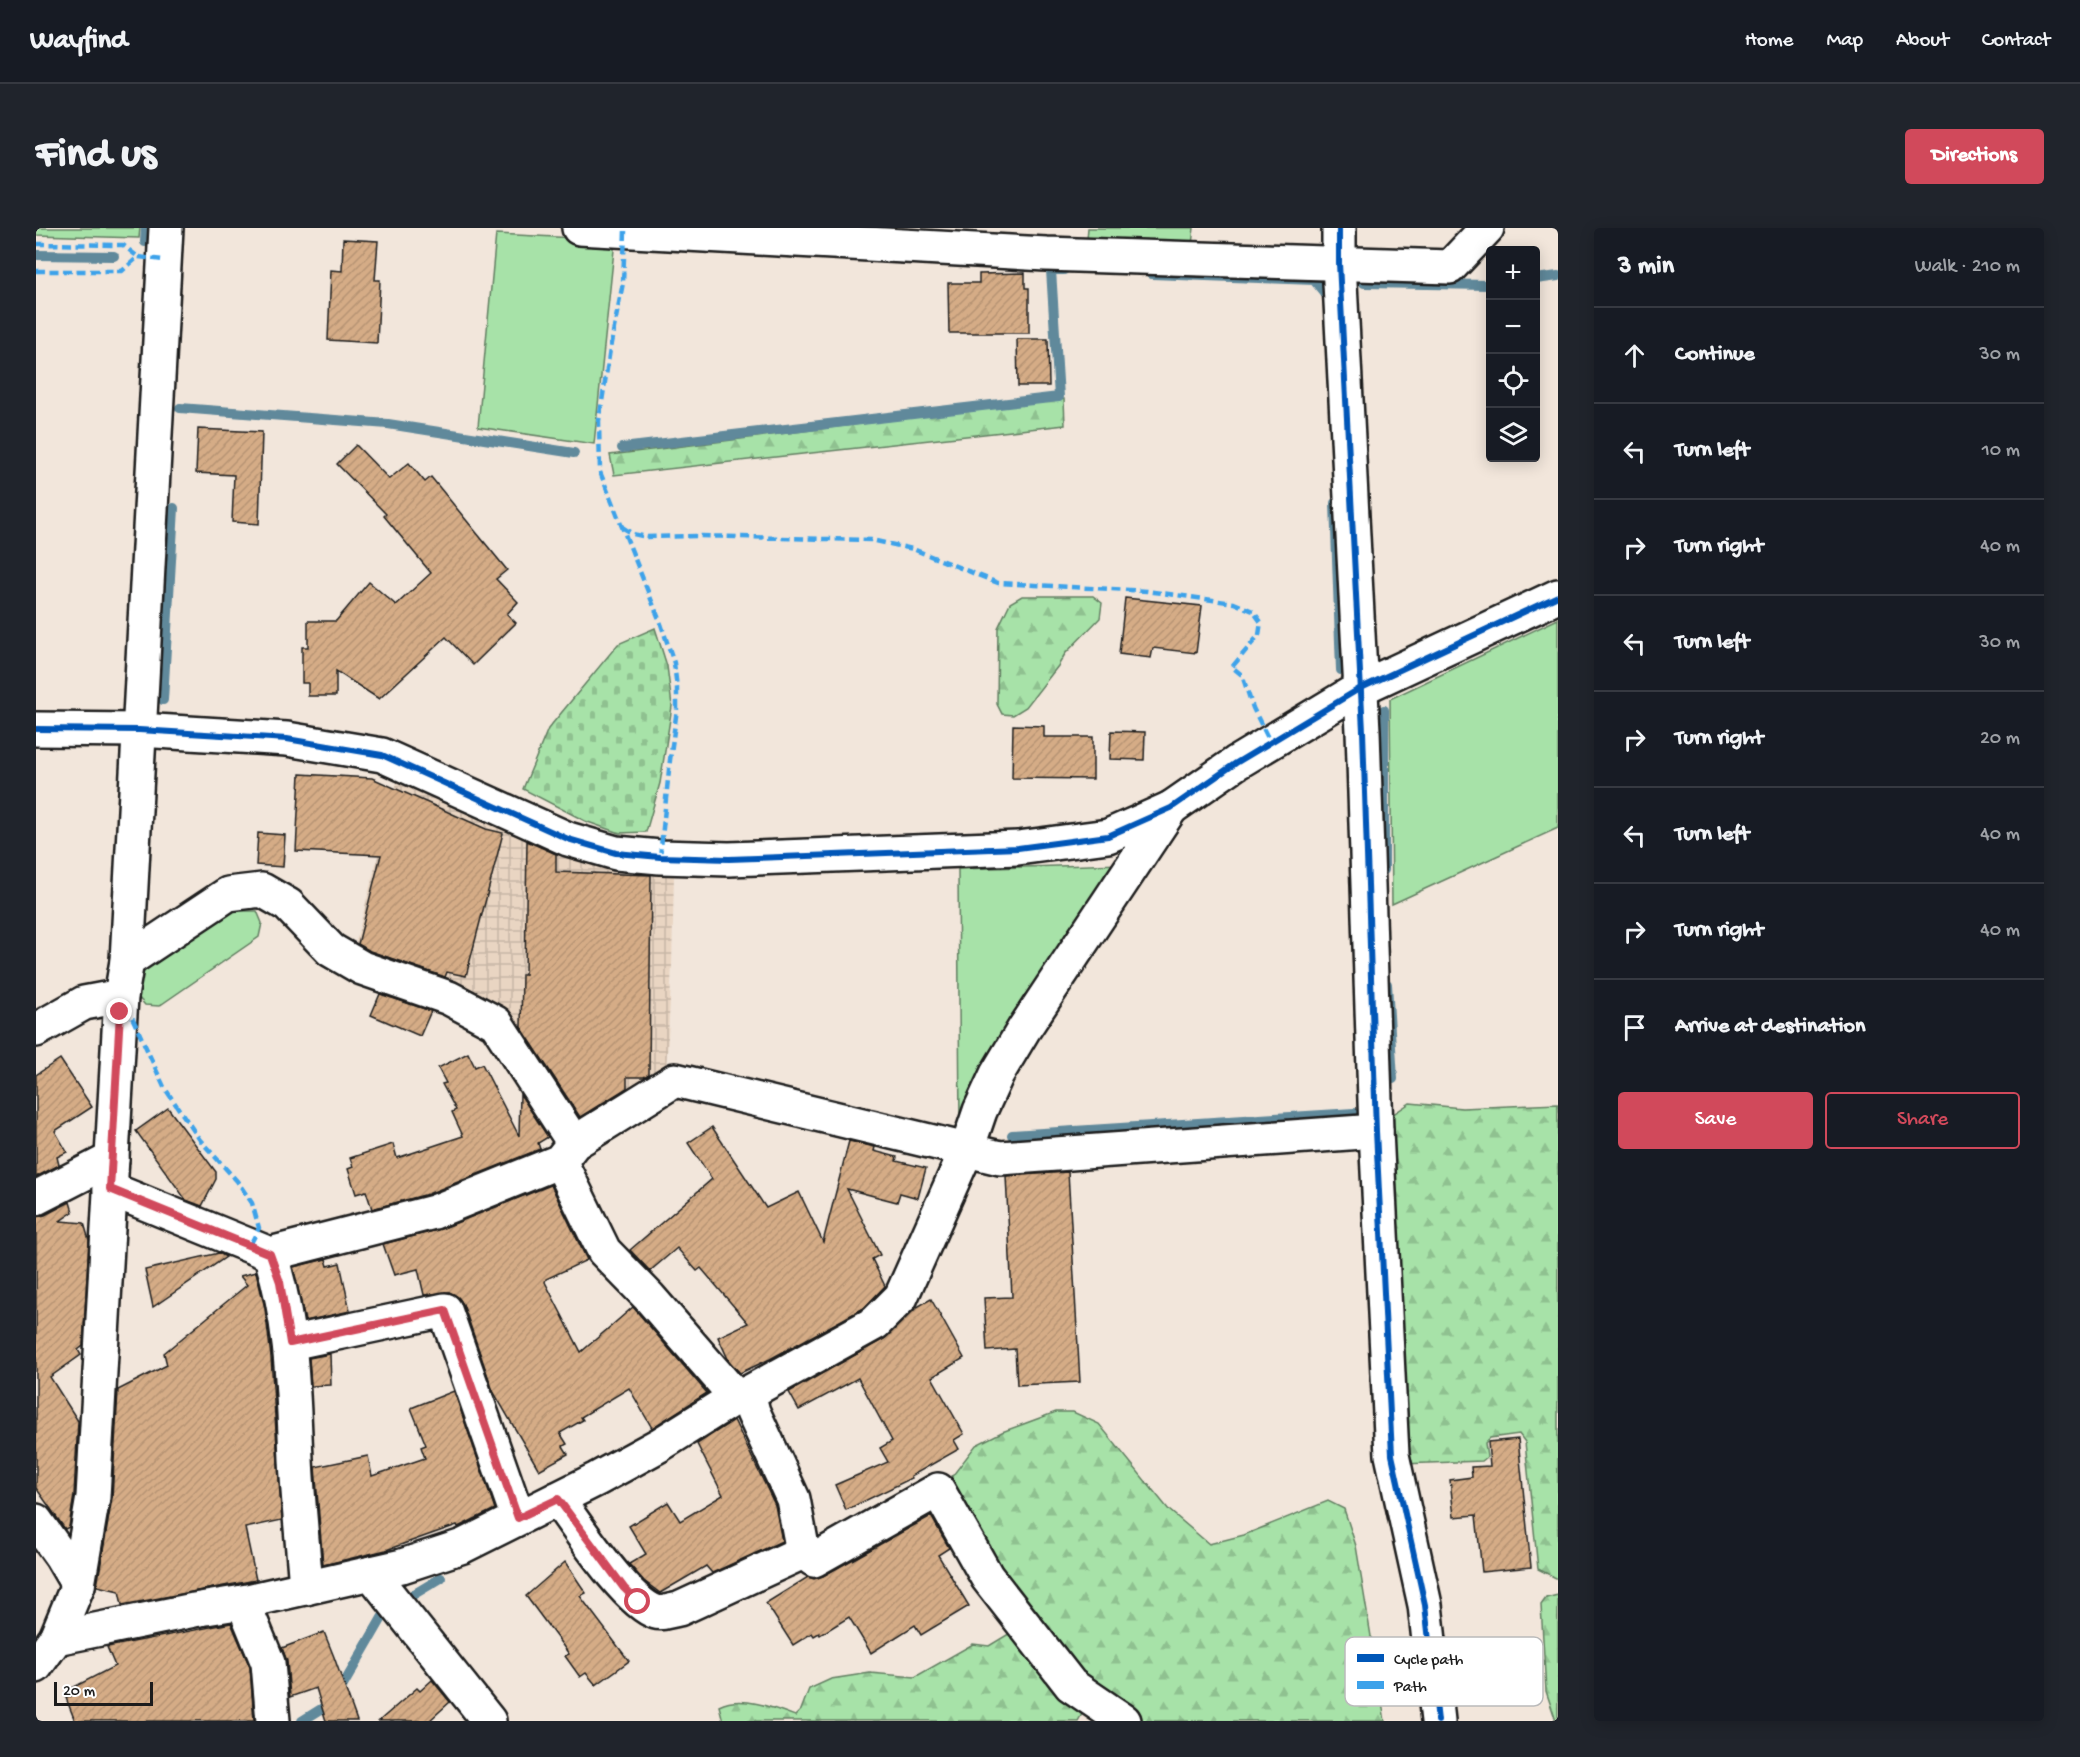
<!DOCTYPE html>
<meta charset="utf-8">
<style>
:root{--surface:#171b24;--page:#20242c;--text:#f1f3f6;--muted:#9ea1a6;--line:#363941;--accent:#d1495b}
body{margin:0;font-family:"Gochi Hand",sans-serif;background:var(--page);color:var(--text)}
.controls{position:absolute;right:18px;top:18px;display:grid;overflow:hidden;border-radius:6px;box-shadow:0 3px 15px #0003}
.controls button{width:54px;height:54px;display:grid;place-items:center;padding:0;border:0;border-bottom:2px solid var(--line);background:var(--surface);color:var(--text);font:30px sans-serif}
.scale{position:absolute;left:18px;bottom:15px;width:99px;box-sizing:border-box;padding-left:6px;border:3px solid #1c1c1c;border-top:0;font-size:16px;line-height:21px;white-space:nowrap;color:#1c1c1c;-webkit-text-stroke:4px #fff;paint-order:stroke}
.stop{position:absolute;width:18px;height:18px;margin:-14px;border:4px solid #d1495b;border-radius:50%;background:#fff}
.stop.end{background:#d1495b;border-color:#fff;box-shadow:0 2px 6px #0008}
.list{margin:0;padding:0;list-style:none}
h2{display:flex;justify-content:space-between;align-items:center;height:78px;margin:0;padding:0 24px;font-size:26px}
h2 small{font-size:20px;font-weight:400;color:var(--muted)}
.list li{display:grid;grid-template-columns:39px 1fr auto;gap:18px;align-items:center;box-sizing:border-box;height:96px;padding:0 24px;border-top:2px solid var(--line)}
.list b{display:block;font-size:22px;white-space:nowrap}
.list em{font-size:20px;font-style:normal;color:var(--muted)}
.actions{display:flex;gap:12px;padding:18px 24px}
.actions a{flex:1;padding:14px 0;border:2px solid var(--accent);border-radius:6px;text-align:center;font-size:21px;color:var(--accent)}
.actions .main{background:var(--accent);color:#fff}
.icon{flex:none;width:33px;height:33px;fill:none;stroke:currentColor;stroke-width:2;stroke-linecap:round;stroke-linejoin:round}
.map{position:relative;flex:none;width:1522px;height:1493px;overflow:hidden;border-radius:6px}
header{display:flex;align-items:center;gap:36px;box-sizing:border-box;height:84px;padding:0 30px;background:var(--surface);border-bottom:2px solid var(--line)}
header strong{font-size:28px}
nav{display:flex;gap:33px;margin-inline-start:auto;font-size:21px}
.intro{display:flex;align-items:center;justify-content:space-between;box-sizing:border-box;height:144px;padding:0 36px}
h1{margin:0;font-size:42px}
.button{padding:15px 27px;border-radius:6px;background:var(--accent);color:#fff;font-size:21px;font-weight:700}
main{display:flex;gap:36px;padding:0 36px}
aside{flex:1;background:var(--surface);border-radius:6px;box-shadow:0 3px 15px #0003}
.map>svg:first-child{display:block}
.industrial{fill:url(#industrial-grid)}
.grass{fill:#a7e2a8;stroke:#627f62;stroke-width:1.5}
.forest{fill:url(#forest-firs);stroke:#627f62;stroke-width:1.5}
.cemetery{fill:url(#cemetery-stones);stroke:#627f62;stroke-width:1.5}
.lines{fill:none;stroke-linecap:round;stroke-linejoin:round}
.stream{stroke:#60899b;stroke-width:10}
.building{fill:url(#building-hatch);stroke:#1c1c1c;stroke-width:1.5}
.minor-casing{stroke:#1c1c1c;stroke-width:38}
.minor{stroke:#fff;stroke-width:33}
.quiet{stroke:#3da2ea;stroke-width:4.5;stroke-dasharray:9 4.5;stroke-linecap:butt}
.cycleway-casing{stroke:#fff;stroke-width:10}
.cycleway{stroke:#0057b8;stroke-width:6}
.route{stroke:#d1495b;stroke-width:8}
.key{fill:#fff;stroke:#bbb;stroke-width:1.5}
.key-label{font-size:16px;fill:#1c1c1c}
</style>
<header>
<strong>Wayfind</strong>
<nav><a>Home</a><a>Map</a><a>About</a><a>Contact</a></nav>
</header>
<div class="intro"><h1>Find us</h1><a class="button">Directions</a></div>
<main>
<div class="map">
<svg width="1522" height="1493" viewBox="0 0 1522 1493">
<defs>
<pattern id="industrial-grid" width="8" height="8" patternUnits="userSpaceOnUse" patternTransform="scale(1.5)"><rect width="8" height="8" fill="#e9d5c2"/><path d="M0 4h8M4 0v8" fill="none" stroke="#c7b6a6"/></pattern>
<pattern id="forest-firs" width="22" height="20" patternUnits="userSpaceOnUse" patternTransform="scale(1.5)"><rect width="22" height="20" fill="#a7e2a8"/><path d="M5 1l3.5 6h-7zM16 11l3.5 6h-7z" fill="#8fc190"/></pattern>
<pattern id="cemetery-stones" width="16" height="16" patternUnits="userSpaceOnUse" patternTransform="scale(1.5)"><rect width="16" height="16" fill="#a7e2a8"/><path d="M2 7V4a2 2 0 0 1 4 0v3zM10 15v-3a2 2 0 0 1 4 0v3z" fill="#8fc190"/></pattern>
<pattern id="building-hatch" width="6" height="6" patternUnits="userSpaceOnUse" patternTransform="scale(1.5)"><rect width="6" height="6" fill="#d5ac86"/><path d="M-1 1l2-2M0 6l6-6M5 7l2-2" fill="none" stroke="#b69373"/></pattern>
</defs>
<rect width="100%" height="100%" fill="#f2e6db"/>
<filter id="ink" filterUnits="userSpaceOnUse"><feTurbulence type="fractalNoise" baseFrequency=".0167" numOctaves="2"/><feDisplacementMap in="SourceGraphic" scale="12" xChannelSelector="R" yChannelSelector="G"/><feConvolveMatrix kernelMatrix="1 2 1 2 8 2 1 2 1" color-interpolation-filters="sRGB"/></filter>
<g filter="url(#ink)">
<polygon class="industrial" points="361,554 511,617 559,634 638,646 636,738 630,844 542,896 474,786 428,758 318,721"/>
<g class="grass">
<polygon points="0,0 104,0 103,10 0,7"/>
<polygon points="1052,0 1158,0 1156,16 1051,11"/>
<polygon points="460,6 579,12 558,216 442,199"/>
<polygon points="1522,391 1522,600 1356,676 1354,471"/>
<polygon points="1086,636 924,900 922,641"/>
<polygon points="195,683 221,683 226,695 223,709 123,778 109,777 96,762 104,744"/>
</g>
<g class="forest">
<polygon points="1028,171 1029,197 578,247 574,227"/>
<polygon points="986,368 1057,368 1066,375 1064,390 1029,426 1022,438 990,479 977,487 966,486 961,476 962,400 974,375"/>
<polygon points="1374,875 1426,880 1522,876 1522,1351 1502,1341 1489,1214 1483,1206 1454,1210 1449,1215 1451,1229 1446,1233 1366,1236 1356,887"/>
<polygon points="1020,1184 1037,1184 1063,1196 1133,1282 1173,1316 1208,1307 1292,1273 1308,1281 1320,1318 1349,1493 1106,1493 1045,1450 964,1348 912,1262 914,1251 940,1217 966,1204"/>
<polygon points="1522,1367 1522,1493 1520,1493 1510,1463 1505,1377 1510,1370"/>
<path d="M981,1401l70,76 -9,16h-355l-4,-15c23,-11 53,1 76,10l6,-6 8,-21 22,-10 39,-6 45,4 58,-33 16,2z"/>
</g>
<polygon class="cemetery" points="619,400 631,438 636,478 624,555 610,604 583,605 549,593 487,561 512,501 582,416"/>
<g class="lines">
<g class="stream">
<polyline points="109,14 110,0"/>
<polyline points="0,27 78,28"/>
<polyline points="1116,46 1278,52 1292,69 1292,76"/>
<polyline points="1500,51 1522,48"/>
<polyline points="1328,55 1454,57"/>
<polyline points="144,180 352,196 538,225"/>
<polyline points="586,220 1023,169 1015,42 1028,42"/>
<polyline points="1299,275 1305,442"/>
<polyline points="127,472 138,280"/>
<polyline points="1348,642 1348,482"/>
<polyline points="1351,756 1357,851"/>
<polyline points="976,907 1318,885"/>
<polyline points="370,1371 405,1350"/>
<polyline points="266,1493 298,1473 350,1383"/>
</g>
</g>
<g class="building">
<polygon points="307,11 342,13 339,52 344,52 341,115 292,112 295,42 306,43"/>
<polygon points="989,45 989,60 993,60 993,105 913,105 912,55 943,55 943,46"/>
<polygon points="981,111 1012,111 1013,158 982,158"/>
<polygon points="162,201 226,204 223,296 196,294 198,247 160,245"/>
<polygon points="320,217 353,251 373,235 389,254 395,249 471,342 460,351 482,374 471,386 480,395 437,437 410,409 343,471 300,443 300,468 272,468 272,455 266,455 266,419 272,419 272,393 300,393 333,354 360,377 395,345 348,288 350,286 301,236"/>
<polygon points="1089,370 1166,378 1160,425 1117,420 1115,430 1083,426"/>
<polygon points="977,497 1008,498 1008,509 1057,509 1057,551 976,550"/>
<polygon points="1075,503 1109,504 1108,532 1074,531"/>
<polygon points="264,546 336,550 450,601 467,605 430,748 411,744 409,749 334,723 322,716 345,627 260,623"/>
<polygon points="222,605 249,607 247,639 220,637"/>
<polygon points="491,613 520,626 520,644 615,647 613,846 608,849 591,849 591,860 544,889 485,799 486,747 489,747"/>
<polygon points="344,766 395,783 384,808 335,787"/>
<polygon points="432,825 439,839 446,836 483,908 484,866 512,909 502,915 504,921 392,966 336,981 330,963 320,966 312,941 317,939 314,930 357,916 361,930 427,908 416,884 420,882 406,856 410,855 402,840"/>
<polygon points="24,831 56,879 19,903 31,924 21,929 23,937 0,949 0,847"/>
<polygon points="132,880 180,944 180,951 166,978 150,972 100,903"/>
<polygon points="676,899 730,980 763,964 787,1014 813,913 839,919 838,923 861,929 860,933 890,940 882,970 864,965 861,974 811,961 844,1027 836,1031 849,1058 828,1080 734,1131 704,1145 693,1133 682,1109 712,1095 665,1040 661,1043 641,1020 614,1043 594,1022 676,951 652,915"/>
<polygon points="1032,944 1044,1154 981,1157 979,1121 951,1123 948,1070 976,1069 970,948"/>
<polygon points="515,957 551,1032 510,1051 509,1054 545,1124 597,1079 671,1165 616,1200 593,1160 545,1189 547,1192 524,1205 531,1216 527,1218 532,1226 503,1242 457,1163 427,1076 422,1069 413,1064 388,1067 382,1041 358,1047 347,1016 405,1001"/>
<polygon points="34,974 37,984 24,993 48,995 53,1012 47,1118 42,1122 45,1127 14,1149 42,1193 38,1267 33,1299 29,1301 0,1260 0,989 9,987"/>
<polygon points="183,1025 190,1029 117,1079 109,1042"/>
<polygon points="290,1031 292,1038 304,1035 314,1083 269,1093 257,1039"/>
<polygon points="220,1044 229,1080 235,1129 246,1292 209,1300 220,1352 86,1377 83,1363 61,1358 76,1270 82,1162 131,1137 128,1125 211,1057 204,1048"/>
<polygon points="895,1071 928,1130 896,1149 928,1206 918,1212 923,1221 875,1248 876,1250 810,1282 799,1257 852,1234 844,1220 856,1213 822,1150 763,1182 753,1164 848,1111 881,1079"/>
<polygon points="294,1126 295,1157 275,1158 273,1130"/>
<polygon points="418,1163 459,1281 422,1299 421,1297 350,1322 287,1337 279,1239 332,1228 336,1248 389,1230 385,1219 390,1217 375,1180"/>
<polygon points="698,1192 739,1277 746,1313 676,1345 670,1338 624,1365 608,1353 593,1336 610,1326 593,1298 632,1274 644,1293 687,1267 661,1216"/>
<polygon points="1482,1211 1495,1339 1446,1344 1440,1287 1418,1289 1414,1252 1436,1249 1435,1239 1454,1238 1452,1214"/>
<polygon points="895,1288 913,1320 902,1327 933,1378 885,1407 879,1397 835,1425 813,1389 784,1407 783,1405 778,1408 776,1405 757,1417 730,1375 772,1349 778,1351 787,1348"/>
<polygon points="529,1334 550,1365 544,1368 593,1433 560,1457 550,1445 544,1449 529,1428 533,1426 490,1368"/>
<polygon points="195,1395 214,1439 218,1493 39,1493 30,1470 35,1468 32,1462 79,1438 71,1419"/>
<polygon points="288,1404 298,1429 321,1493 290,1493 280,1460 254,1469 251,1433 246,1420"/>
<polygon points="396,1452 414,1474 393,1493 343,1493 381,1460 384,1463"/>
</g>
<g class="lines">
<g class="minor-casing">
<g id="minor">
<polyline points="543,0 1010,26 1414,39 1451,0"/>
<polyline points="1303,0 1303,35 1327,503 1340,903 1356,1227 1389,1377 1402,1493"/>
<polyline points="0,501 103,502 251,511 346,527 532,611 580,625 624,629 693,631 982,620 1072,608 1135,580 1200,535 1323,461 1522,368"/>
<polyline points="91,733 192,666 226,662 252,677 295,722 326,740 413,770 460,795 538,915"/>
<polyline points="0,802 48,775 85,768"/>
<polyline points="524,933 568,1023 613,1069 700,1169"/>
<polyline points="74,961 234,1026 398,984 524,933 538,915 639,852 964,930 1340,903"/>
<polyline points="0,970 76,931"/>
<path d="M234,1026c22,66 23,135 26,205 2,43 7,86 10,129"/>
<polyline points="254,1115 409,1082 482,1290"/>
<path d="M521,1271c20,27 70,104 99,113 6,2 16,-2 23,-3l124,-57 -10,-53 -40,-87 -5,-19"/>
<polyline points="0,1293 25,1328 42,1357"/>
<polyline points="767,1324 778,1332 902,1262 951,1349 1035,1457 1088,1493"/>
<polyline points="335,1345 453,1493"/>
<polyline points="207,1374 232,1435 237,1493"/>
<polyline points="20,1410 158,1382 207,1374 366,1338 427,1318 561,1251 625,1216 700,1169 712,1165 839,1095 865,1069 931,921 944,883 961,846 988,801 1135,580"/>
<polyline points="0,1438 20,1410 42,1357 57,1269 85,768 91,733 130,0"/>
</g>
</g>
<use href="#minor" class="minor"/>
<g class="quiet">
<polyline points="589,3 587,55 575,115 563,193 564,244 625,396 638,435 641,460 641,481 634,532 624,629"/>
<polyline points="0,16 87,17 102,29"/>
<polyline points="0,43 86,43 102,29 128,32"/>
<polyline points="586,299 597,306 611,309 660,308 835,312 877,321 962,355 1111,363 1198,375 1217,383 1225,394 1223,407 1196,439 1206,447 1217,480 1234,514"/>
<polyline points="84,785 96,789 128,859 164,912 201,953 216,975 223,1000 214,1017"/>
</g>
<g class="cycleway-casing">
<g id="cycleway">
<polyline points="1303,0 1303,35 1327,503 1340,903 1356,1227 1389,1377 1402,1493"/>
<polyline points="0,501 103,502 251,511 346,527 532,611 580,625 624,629 693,631 982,620 1072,608 1135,580 1200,535 1323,461 1522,368"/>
</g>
</g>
<use href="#cycleway" class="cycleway"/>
</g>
</g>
<g class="lines" filter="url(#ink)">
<polyline class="route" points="84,784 74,961 234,1026 244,1054 254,1115 409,1082 482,1290 522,1271 588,1360 602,1374"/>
</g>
<rect x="1309" y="1409" width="198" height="69" rx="9" class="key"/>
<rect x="1321" y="1426" width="27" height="8" fill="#0057b8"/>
<rect x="1321" y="1453" width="27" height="8" fill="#3da2ea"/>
<g class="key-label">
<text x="1358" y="1436">Cycle path</text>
<text x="1358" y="1463">Path</text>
</g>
</svg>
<div class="controls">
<button>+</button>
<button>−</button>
<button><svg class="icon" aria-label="locate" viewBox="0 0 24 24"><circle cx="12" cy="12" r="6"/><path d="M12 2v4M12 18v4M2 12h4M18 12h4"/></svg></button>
<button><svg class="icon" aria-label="layers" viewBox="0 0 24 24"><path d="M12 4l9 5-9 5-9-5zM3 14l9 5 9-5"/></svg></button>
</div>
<div class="scale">20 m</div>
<div class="stop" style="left:602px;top:1374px"></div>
<div class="stop end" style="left:84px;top:784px"></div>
</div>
<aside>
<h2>3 min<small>Walk · 210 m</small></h2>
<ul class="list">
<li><svg class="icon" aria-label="ahead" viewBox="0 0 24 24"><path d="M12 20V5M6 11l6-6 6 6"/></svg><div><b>Continue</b></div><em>30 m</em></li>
<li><svg class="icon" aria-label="left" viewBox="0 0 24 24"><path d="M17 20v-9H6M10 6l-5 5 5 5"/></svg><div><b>Turn left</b></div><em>10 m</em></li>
<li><svg class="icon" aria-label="right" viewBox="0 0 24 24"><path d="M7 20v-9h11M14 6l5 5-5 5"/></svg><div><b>Turn right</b></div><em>40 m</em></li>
<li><svg class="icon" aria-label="left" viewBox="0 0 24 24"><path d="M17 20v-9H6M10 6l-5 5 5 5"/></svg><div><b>Turn left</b></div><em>30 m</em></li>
<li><svg class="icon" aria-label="right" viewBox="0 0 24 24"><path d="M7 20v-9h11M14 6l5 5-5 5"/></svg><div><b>Turn right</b></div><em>20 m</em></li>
<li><svg class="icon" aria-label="left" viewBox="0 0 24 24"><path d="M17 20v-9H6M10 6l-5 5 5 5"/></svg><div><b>Turn left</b></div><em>40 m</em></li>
<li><svg class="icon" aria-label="right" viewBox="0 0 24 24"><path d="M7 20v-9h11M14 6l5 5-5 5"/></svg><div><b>Turn right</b></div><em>40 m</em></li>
<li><svg class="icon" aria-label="arrive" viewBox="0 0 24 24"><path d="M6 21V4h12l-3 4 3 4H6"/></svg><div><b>Arrive at destination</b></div></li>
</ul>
<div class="actions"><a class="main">Save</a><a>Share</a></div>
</aside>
</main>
